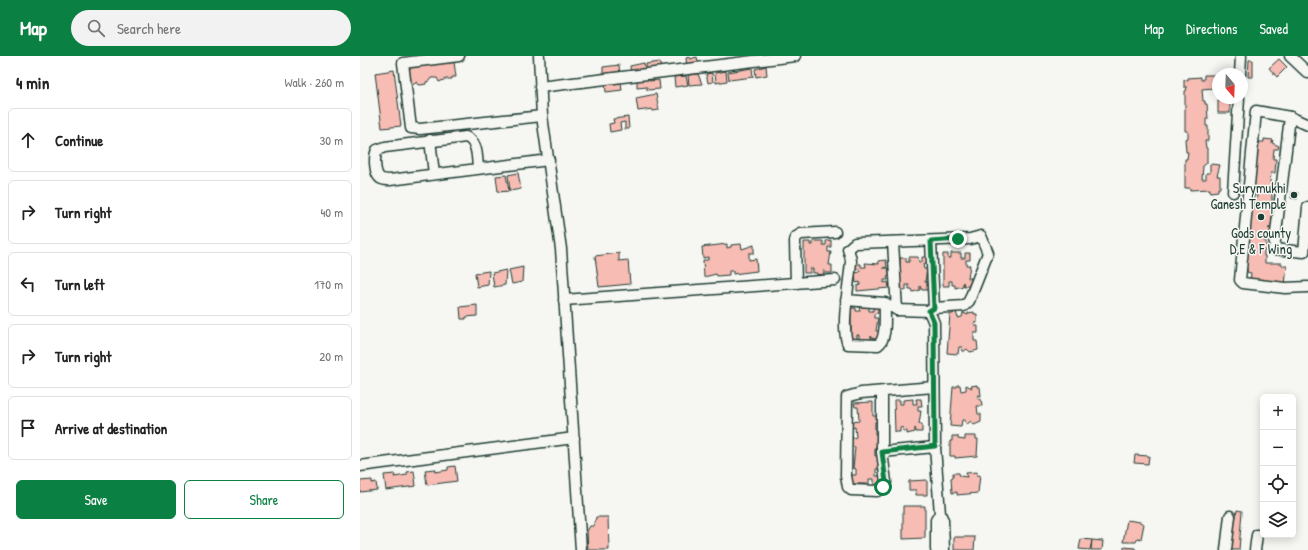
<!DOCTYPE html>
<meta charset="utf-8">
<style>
:root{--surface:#fff;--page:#f2f2f2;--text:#222;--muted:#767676;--line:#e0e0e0;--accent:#0b8043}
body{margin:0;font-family:"Patrick Hand",sans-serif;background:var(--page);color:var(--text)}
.controls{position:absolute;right:12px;bottom:12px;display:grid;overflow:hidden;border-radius:6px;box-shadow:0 2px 10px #0003}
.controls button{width:36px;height:36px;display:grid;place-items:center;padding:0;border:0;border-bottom:1px solid var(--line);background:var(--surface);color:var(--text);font:20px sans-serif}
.compass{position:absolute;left:852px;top:12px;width:36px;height:36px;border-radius:50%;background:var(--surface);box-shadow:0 2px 10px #0003;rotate:161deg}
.stop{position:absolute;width:12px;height:12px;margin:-9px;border:3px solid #0b8043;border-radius:50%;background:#fff}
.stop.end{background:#0b8043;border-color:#fff;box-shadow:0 1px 4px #0008}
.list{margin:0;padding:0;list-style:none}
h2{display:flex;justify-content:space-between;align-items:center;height:52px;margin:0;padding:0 16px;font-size:17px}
h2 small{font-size:13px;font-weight:400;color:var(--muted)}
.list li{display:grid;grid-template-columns:26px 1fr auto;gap:12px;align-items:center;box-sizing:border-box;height:64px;margin:0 8px 8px;padding:0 8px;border:1px solid var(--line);border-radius:6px}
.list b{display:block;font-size:15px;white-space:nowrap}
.list em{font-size:13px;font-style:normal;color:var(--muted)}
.actions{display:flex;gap:8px;padding:12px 16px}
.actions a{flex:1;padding:9px 0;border:1px solid var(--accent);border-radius:6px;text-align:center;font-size:14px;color:var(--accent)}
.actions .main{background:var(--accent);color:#fff}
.icon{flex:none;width:22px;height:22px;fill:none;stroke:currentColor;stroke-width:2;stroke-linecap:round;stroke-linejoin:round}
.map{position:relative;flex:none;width:948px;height:494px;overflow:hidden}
header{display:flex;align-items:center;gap:24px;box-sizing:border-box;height:56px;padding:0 20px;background:var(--accent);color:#fff}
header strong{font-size:19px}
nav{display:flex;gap:22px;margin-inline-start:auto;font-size:14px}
.search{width:280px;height:36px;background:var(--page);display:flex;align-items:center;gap:10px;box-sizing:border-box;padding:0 14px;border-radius:22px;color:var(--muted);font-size:15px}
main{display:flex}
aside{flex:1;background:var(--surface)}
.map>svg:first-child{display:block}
.building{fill:#f7bcb3;stroke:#1f3d34}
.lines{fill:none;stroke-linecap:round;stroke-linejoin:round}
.minor-casing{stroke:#1f3d34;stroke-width:13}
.minor{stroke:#f6f6f2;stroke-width:10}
.route{stroke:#0b8043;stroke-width:5}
.poi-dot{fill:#1f3d34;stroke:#f6f6f2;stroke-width:1.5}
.labels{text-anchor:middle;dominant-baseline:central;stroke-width:3;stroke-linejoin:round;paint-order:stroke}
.poi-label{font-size:14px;fill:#1f3d34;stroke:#f6f6f2;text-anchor:end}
</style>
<header>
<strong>Map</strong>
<div class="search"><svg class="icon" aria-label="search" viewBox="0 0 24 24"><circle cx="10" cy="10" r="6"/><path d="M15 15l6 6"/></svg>Search here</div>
<nav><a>Map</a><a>Directions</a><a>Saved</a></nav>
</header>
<main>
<aside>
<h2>4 min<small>Walk · 260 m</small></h2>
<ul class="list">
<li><svg class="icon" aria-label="ahead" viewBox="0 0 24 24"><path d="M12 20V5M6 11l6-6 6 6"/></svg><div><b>Continue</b></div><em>30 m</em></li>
<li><svg class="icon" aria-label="right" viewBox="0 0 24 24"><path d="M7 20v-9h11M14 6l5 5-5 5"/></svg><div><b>Turn right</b></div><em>40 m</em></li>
<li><svg class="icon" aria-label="left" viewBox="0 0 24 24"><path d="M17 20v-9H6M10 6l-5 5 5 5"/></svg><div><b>Turn left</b></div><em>170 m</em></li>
<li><svg class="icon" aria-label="right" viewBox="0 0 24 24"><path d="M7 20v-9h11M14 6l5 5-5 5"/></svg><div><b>Turn right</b></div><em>20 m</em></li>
<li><svg class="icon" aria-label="arrive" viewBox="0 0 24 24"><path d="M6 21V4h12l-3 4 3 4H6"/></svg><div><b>Arrive at destination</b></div></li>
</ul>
<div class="actions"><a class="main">Save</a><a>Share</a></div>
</aside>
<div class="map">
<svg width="948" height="494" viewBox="0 0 948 494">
<rect width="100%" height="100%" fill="#f6f6f2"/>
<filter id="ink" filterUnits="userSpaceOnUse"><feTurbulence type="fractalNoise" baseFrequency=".025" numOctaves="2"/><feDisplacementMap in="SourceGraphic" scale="8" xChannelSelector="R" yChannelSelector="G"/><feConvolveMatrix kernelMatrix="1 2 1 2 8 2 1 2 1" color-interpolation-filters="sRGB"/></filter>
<g filter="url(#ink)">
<g class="building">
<polygon points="330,1 330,3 337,1 339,10 327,12 326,2"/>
<polygon points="919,3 927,11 917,21 909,12"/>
<polygon points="89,4 90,7 94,6 96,21 92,21 92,23 86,23 79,26 77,22 71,22 69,25 66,26 66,28 61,29 57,28 57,26 51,30 51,27 48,27 45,11"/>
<polygon points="889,4 893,4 893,21 888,21"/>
<polygon points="300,6 301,16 287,17 286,8"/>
<polygon points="284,7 286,17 271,19 270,10"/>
<polygon points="259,9 260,20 243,21 243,11"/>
<polygon points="406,10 407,19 396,21 395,13"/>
<polygon points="392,12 393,21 369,24 368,16"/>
<polygon points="34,14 41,70 22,72 15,17"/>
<polygon points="366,15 367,25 356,27 355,17"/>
<polygon points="352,17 353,26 348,27 346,18"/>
<polygon points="338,18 342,28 329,29 328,19"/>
<polygon points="844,19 856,19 856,24 854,32 842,33 843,45 845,45 845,48 847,48 848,63 846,63 846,70 848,70 848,85 845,85 846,92 847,92 847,107 843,110 842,123 846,123 846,117 850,117 850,108 860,109 857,120 860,120 860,132 858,132 858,135 850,136 850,133 830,134 830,132 825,132 825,103 827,103 828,96 826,96 825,83 828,82 828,75 825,75 825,35 826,35 827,31 824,31 824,24 828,24 828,22 841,21 841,24 844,24"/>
<polygon points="326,20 328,29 315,31 314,21"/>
<polygon points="288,22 289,25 299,24 300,33 287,34 287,31 277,32 277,23"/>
<polygon points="261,26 262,34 246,36 245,27"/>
<polygon points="296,38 299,54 293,55 292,53 278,55 276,42"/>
<rect x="858" y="44" width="12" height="13"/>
<polygon points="268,61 269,73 265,73 265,66 260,67 261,74 250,76 249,68 254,67 253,63"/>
<polygon points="904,83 913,84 912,87 919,90 918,93 914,93 913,103 916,103 915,117 911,117 910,127 914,128 914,132 912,132 912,147 909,147 909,151 913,151 911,172 908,172 912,174 911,181 908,181 908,184 904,184 904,185 906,185 906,190 908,190 908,194 904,194 904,200 905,200 905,207 922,207 922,210 927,210 925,229 890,226 891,217 887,216 887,212 885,212 889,191 885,191 885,188 889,188 889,178 886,177 892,147 896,147 897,139 893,139 897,89 899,89 899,86 904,86"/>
<polygon points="158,117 161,133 150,135 148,119"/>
<polygon points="146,119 149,135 138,136 136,120"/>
<polygon points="932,136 938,137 937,143 931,142"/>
<polygon points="471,184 471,191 468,191 468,196 471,196 469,209 472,209 472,217 466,217 464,214 464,218 457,219 457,217 453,217 453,213 450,213 450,217 444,217 444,186 450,186 450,189 453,189 453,185 463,185 463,189 466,189 466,185"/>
<polygon points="367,188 367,192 371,191 371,189 381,188 382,193 394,189 394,197 389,197 389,204 396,203 397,215 373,218 373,215 369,215 369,219 357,220 356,218 344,221 343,204 348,204 348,201 343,202 342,191"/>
<polygon points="259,197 259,205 268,204 270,228 239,231 235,200"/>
<polygon points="591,197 601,197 601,202 605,202 605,197 610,197 610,204 606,204 606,209 610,209 608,222 611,222 611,230 604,230 603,226 603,230 595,232 595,229 592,229 592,225 589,225 589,230 583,230 583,198 588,198 588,202 591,202"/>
<polygon points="549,201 558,201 559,206 562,206 562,201 567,201 567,208 563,208 564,213 567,213 565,226 568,226 568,234 562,234 560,230 560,234 553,236 552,233 549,233 549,229 546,229 546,234 540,234 540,202 546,202 546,206 549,206"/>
<polygon points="526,204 527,211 523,212 528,212 530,220 527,220 528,224 524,224 524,227 528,226 529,232 497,235 497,230 500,229 500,226 496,227 495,217 500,216 499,213 494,213 494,208 501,208 501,211 506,211 505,207 519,208 518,205"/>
<polygon points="163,211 162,226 152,228 149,214"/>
<polygon points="146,214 145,229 134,231 132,217"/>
<polygon points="129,215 128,229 117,231 115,217"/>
<polygon points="117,249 117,260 106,261 106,263 101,263 100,251"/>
<polygon points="518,250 518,257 514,258 514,262 518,262 516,275 519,275 519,283 513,283 511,280 511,284 503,285 503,283 499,283 499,279 497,279 497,283 491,283 491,252 496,252 496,255 500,255 499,251 509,251 509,255 513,255 513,251"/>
<polygon points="594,256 596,256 598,262 602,261 603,257 608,259 608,257 614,256 614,258 617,258 617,267 614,267 615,270 618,270 618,277 614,277 614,285 617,285 618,294 610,296 607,293 603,296 602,291 599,291 598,298 587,297 590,258 593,258"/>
<polygon points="597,329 600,329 601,335 606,334 606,329 612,332 611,330 617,329 617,331 620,331 621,340 618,339 618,343 621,343 622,350 617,350 618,358 621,358 621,366 614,369 611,365 606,369 605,364 602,364 601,371 590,370 593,331 597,331"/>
<polygon points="553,343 553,348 557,348 556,343 561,343 562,350 558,350 558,355 561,355 559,368 562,368 562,376 556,376 555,372 555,376 547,378 547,375 543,375 543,371 540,372 540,376 535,376 534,344 540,344 540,348 543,348 543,344"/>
<polygon points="513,346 513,360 517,360 517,366 515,366 515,378 519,378 519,391 515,391 515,400 520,399 520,413 516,413 516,420 521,420 521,429 514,429 514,423 509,423 509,428 491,428 491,419 496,419 496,413 493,412 495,391 491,391 491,383 496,381 495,371 491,372 491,366 499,365 498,351 495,351 494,347"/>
<polygon points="592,380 598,380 598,383 605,384 605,380 616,380 616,383 618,383 617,400 595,402 595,400 590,400 590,385 592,385"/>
<polygon points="775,399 789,400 788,408 774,407"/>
<polygon points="95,410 97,425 67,429 65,414 76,413 75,416 88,414 88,411"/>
<polygon points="54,415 56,430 26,434 24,419 35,418 34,421 47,419 47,416"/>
<polygon points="617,416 617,420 620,419 618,437 597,439 597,436 592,437 591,422 593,421 593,417 599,417 600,420 607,421 606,417"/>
<polygon points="12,424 12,427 16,426 17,434 0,436 0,425"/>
<polygon points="567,424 567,439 556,439 556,434 549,434 549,425"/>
<polygon points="543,450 565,450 565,482 543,483"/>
<polygon points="877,454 882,455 879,494 870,494"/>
<polygon points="236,461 248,461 249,494 228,494 227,475 230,470 234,470"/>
<polygon points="767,464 780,466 784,468 781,483 778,482 776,486 763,486"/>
<polygon points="594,481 615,481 614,494 594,494"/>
<polygon points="721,483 732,484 730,494 719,493"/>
<polygon points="732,484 743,485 742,494 731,494"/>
<polygon points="764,491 775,492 775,494 764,494"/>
</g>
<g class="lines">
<g class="minor-casing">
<g id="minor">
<polyline points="99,0 43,7 51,72 60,73 182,60"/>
<polyline points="179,0 182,60 201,193 221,494"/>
<polyline points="930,0 948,17"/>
<polyline points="880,18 881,0"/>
<polyline points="180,31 435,0"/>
<polyline points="930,61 914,193 944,196 948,151"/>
<polyline points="948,69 930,61 896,55 880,224 883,227 925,232 948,231"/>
<polyline points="70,84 74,118"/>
<path d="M118,113c-1,-12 0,-27 -12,-32l-81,10 -8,3c-3,6 -3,23 3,28 3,2 7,2 10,2l159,-20"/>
<polyline points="873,136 879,42"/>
<polyline points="571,185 574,252"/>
<polyline points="533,186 537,254"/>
<polyline points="436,227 435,185 436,181 441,178 475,176"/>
<polyline points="204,244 475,224"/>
<path d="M486,244l39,3 12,7 32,1 5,-3 30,-2 5,-5 19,-48 -7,-17 -11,3 -115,4 -7,6c1,4 3,8 3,12 -1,18 -11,68 -3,83l30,1c10,-7 6,-31 7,-42"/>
<polyline points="569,255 574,267 575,391 580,458"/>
<polyline points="522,336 522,396 526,426 523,431 517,435 491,434 488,431 486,420 487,341 501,337 574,331"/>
<polyline points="522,396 575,391"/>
<polyline points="0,410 214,382"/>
<polyline points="576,494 576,464 580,458 583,464 584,494"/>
<polyline points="866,494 870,460"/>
<polyline points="895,494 897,479"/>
</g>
</g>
<use href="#minor" class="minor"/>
</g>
</g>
<g class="lines" filter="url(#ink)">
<polyline class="route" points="523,431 526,426 522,396 575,390 574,267 569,255 574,252 571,185 598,183"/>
</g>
<g class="poi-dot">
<circle cx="934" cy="139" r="4"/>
<circle cx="901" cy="161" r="4"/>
</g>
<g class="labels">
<g class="poi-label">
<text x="926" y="131">Surymukhi<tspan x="926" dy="16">Ganesh Temple</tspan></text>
<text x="901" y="176" text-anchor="middle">Gods county<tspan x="901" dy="16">D,E &amp; F Wing</tspan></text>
</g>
</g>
</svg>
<div class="controls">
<button>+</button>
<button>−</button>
<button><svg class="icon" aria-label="locate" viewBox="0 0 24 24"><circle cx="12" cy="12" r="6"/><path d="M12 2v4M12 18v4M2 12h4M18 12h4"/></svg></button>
<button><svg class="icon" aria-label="layers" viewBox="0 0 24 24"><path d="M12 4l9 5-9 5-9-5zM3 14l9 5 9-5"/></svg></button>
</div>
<svg class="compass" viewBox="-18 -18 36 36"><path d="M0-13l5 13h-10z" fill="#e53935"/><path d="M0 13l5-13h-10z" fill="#767676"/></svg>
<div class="stop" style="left:523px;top:431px"></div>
<div class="stop end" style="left:598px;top:183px"></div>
</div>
</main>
